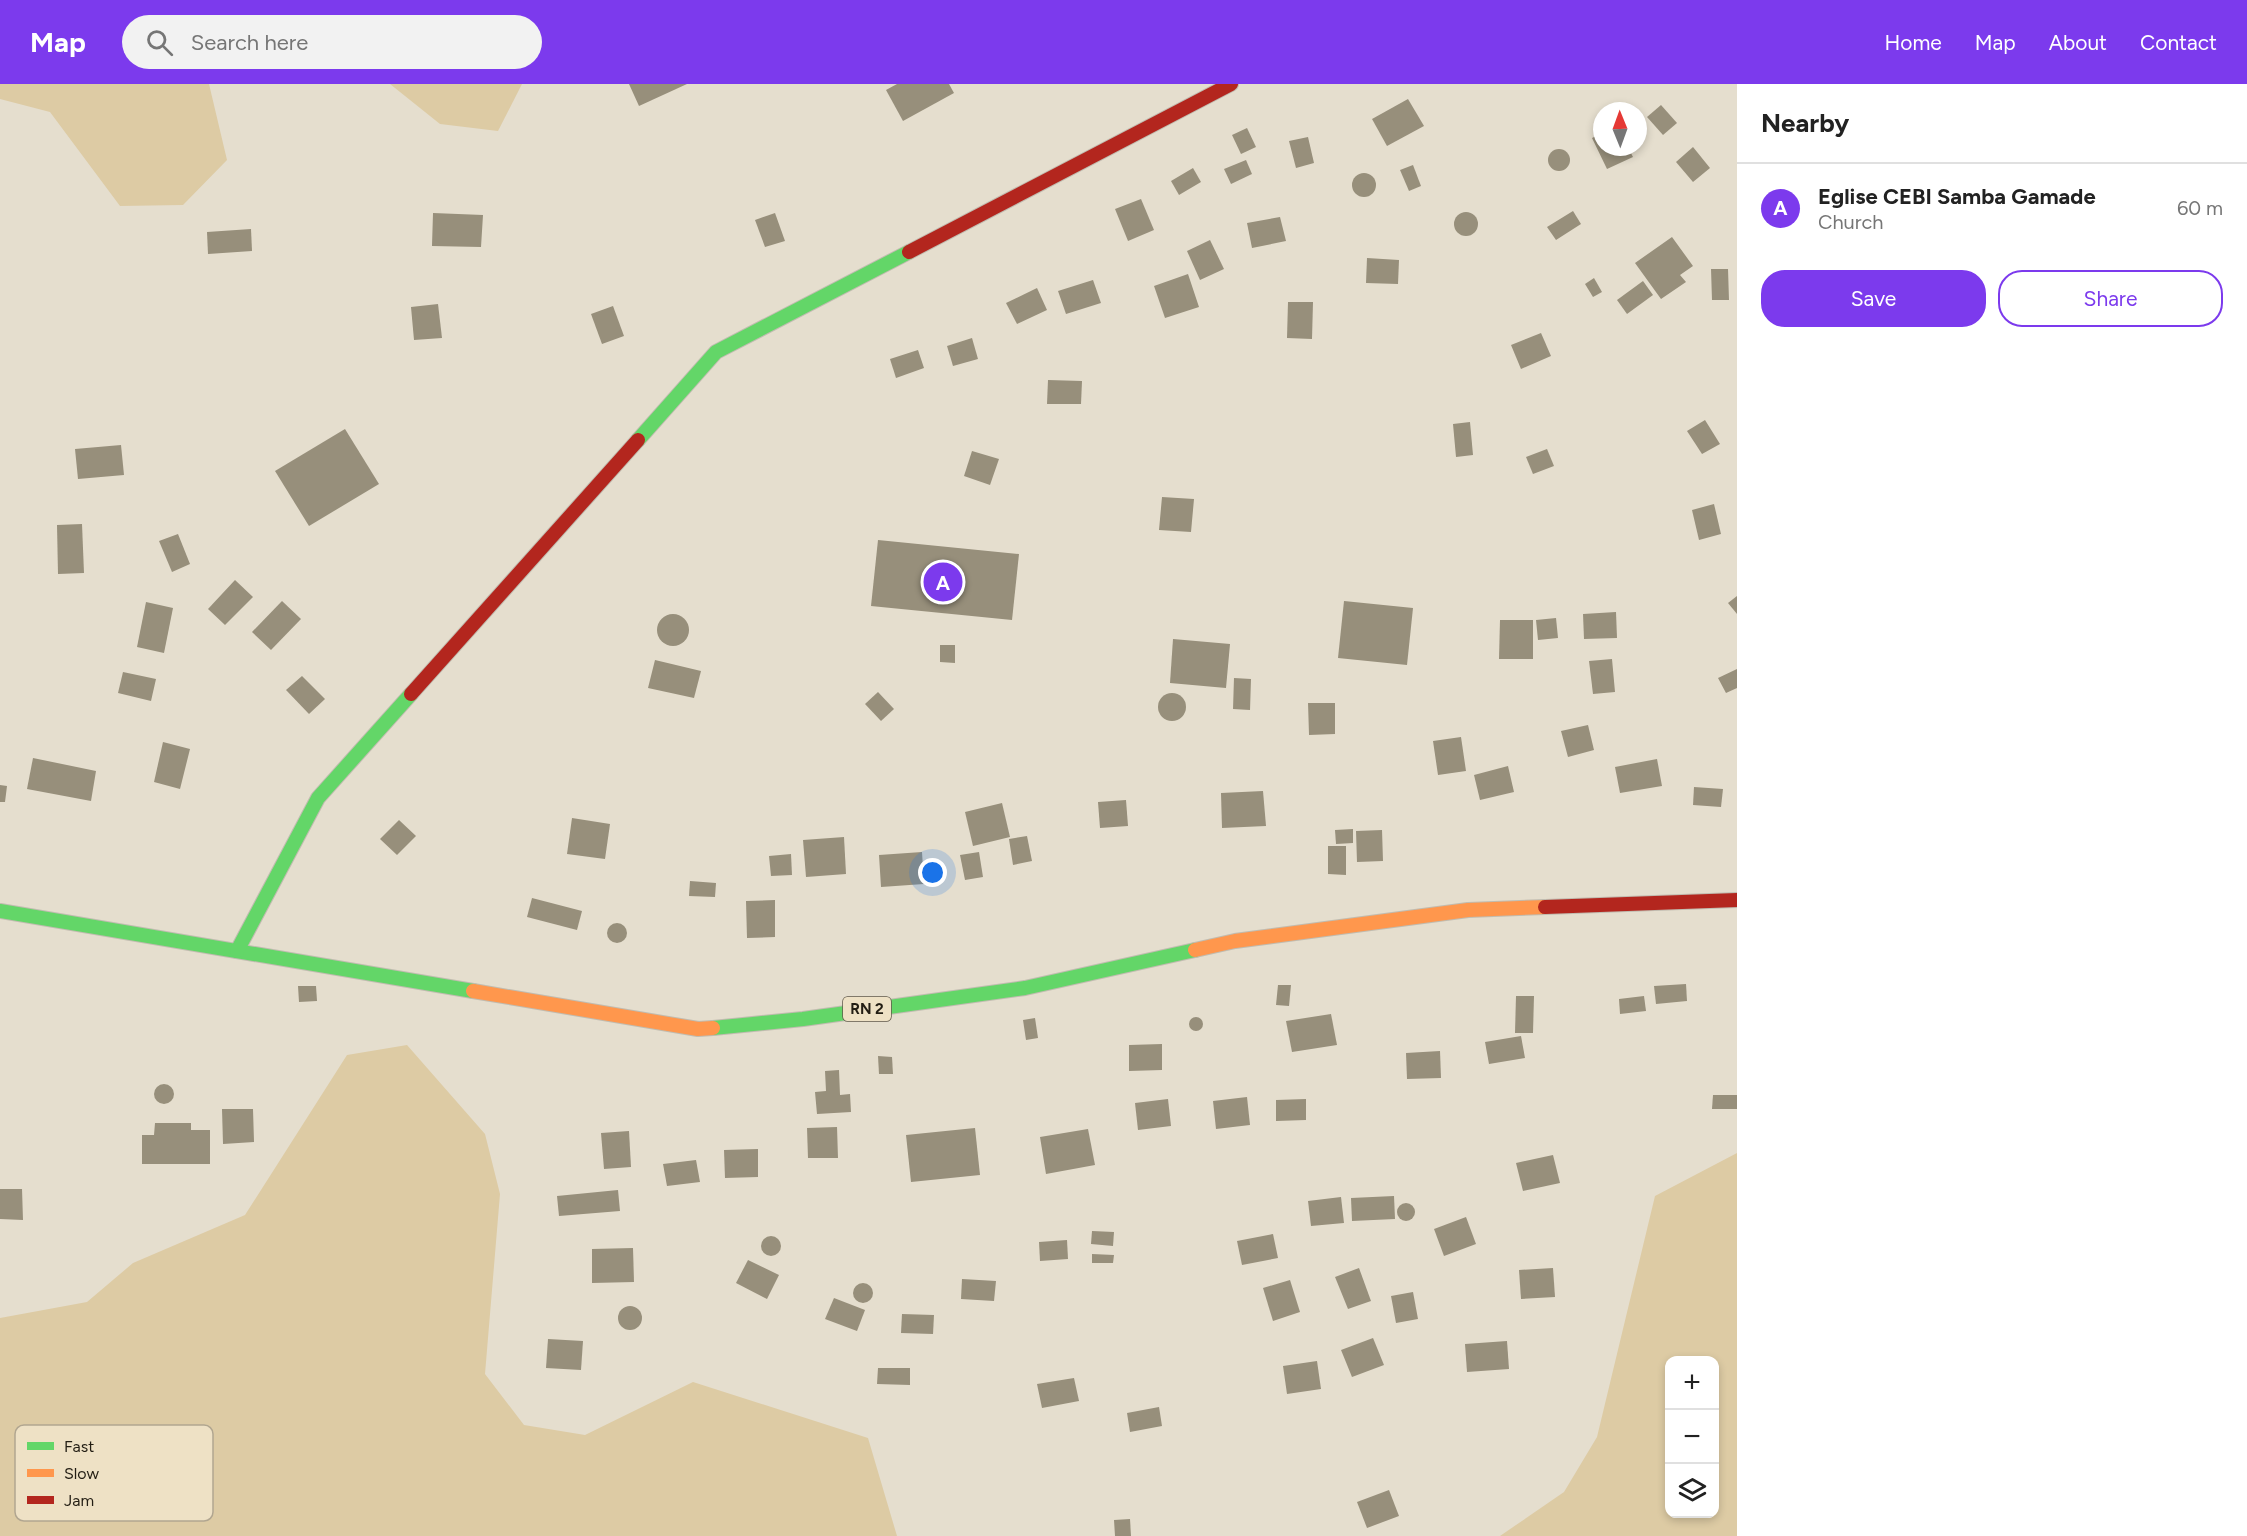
<!DOCTYPE html>
<meta charset="utf-8">
<style>
:root{--surface:#fff;--page:#f2f2f2;--text:#222;--muted:#767676;--line:#e0e0e0;--accent:#7c3aed}
body{margin:0;font-family:Figtree,sans-serif;background:var(--page);color:var(--text)}
.controls{position:absolute;right:18px;bottom:18px;display:grid;overflow:hidden;border-radius:12px;box-shadow:0 3px 9px #0003}
.controls button{width:54px;height:54px;display:grid;place-items:center;padding:0;border:0;border-bottom:2px solid var(--line);background:var(--surface);color:var(--text);font:30px sans-serif}
.compass{position:absolute;left:1593px;top:18px;width:54px;height:54px;border-radius:50%;background:var(--surface);box-shadow:0 3px 9px #0003;rotate:359deg}
.you{position:absolute;left:933px;top:789px;width:21px;height:21px;margin:-15px;border:4px solid #fff;border-radius:50%;background:#1a73e8;box-shadow:0 0 0 9px #1a73e833}
.badge{display:grid;place-items:center;width:39px;height:39px;border-radius:50%;background:var(--accent);color:#fff;font-size:20px;font-weight:700}
.pin{position:absolute;translate:-50% -50%;border:3px solid #fff;box-shadow:0 2px 6px #0006}
.list{margin:0;padding:0;list-style:none}
h2{display:flex;justify-content:space-between;align-items:center;height:78px;margin:0;padding:0 24px;font-size:26px}
h2 small{font-size:20px;font-weight:400;color:var(--muted)}
.list li{display:grid;grid-template-columns:39px 1fr auto;gap:18px;align-items:center;box-sizing:border-box;height:90px;padding:0 24px;border-top:2px solid var(--line)}
.list b{display:block;font-size:22px;white-space:nowrap}
.list p{margin:0;font-size:20px;white-space:nowrap;color:var(--muted)}
.list em{font-size:20px;font-style:normal;color:var(--muted)}
.actions{display:flex;gap:12px;padding:18px 24px}
.actions a{flex:1;padding:14px 0;border:2px solid var(--accent);border-radius:24px;text-align:center;font-size:21px;color:var(--accent)}
.actions .main{background:var(--accent);color:#fff}
.icon{flex:none;width:33px;height:33px;fill:none;stroke:currentColor;stroke-width:2;stroke-linecap:round;stroke-linejoin:round}
.map{position:relative;flex:none;width:1737px;height:1452px;overflow:hidden}
header{display:flex;align-items:center;gap:36px;box-sizing:border-box;height:84px;padding:0 30px;background:var(--accent);color:#fff}
header strong{font-size:28px}
nav{display:flex;gap:33px;margin-inline-start:auto;font-size:21px}
.search{width:420px;height:54px;background:var(--page);display:flex;align-items:center;gap:15px;box-sizing:border-box;padding:0 21px;border-radius:33px;color:var(--muted);font-size:22px}
main{display:flex}
aside{flex:1;background:var(--surface)}
.map>svg:first-child{display:block}
.green{fill:#ddcba4;fill-rule:evenodd}
.building{fill:#978f7b}
.lines{fill:none;stroke-linecap:round;stroke-linejoin:round}
.fast-casing{stroke:#c1bcb0;stroke-width:16}
.slow-casing{stroke:#c1bcb0;stroke-width:16}
.jam-casing{stroke:#c1bcb0;stroke-width:16}
.fast{stroke:#63d668;stroke-width:14}
.slow{stroke:#ff974d;stroke-width:14}
.jam{stroke:#b3261e;stroke-width:14}
.labels{text-anchor:middle;dominant-baseline:central;stroke-width:6;stroke-linejoin:round;paint-order:stroke}
.shield{fill:#eee1c5;stroke:#605849;stroke-width:1.5}
.shield-label{font-size:15px;font-weight:bold;fill:#231e14}
.key{fill:#eee1c5;stroke:#b1a690;stroke-width:1.5}
.key-label{font-size:16px;fill:#231e14}
</style>
<header>
<strong>Map</strong>
<div class="search"><svg class="icon" aria-label="search" viewBox="0 0 24 24"><circle cx="10" cy="10" r="6"/><path d="M15 15l6 6"/></svg>Search here</div>
<nav><a>Home</a><a>Map</a><a>About</a><a>Contact</a></nav>
</header>
<main>
<div class="map">
<svg width="1737" height="1452" viewBox="0 0 1737 1452">
<rect width="100%" height="100%" fill="#e5dece"/>
<g class="green">
<polygon points="0,0 209,0 227,76 183,121 120,122 50,28 0,15"/>
<polygon points="390,0 522,0 498,47 440,40"/>
<polygon points="407,961 485,1050 500,1110 485,1290 524,1341 585,1351 693,1298 868,1354 897,1452 0,1452 0,1234 87,1218 133,1179 245,1131 347,971"/>
<path d="M1737,1069v383h-237l64,-44 33,-55 58,-241zM1714,1276v154h-44v-154z"/>
</g>
<g class="building">
<polygon points="629,0 687,0 639,22"/>
<polygon points="897,0 949,0 954,9 903,37 886,6"/>
<polygon points="1408,15 1424,42 1387,62 1372,35"/>
<polygon points="1661,21 1677,39 1663,51 1647,33"/>
<polygon points="1247,44 1256,63 1241,70 1232,51"/>
<polygon points="1602,49 1602,63 1628,63 1633,73 1607,85 1592,54"/>
<polygon points="1308,53 1314,79 1296,84 1289,57"/>
<polygon points="1693,63 1710,84 1693,98 1676,78"/>
<circle cx="1559" cy="76" r="11"/>
<polygon points="1246,76 1252,90 1231,100 1224,85"/>
<polygon points="1413,81 1421,102 1409,107 1400,86"/>
<polygon points="1193,84 1201,98 1179,111 1171,97"/>
<circle cx="1364" cy="101" r="12"/>
<polygon points="1141,115 1154,146 1128,157 1115,125"/>
<polygon points="1573,127 1581,140 1556,156 1547,143"/>
<circle cx="1466" cy="140" r="12"/>
<polygon points="433,129 483,131 481,163 432,162"/>
<polygon points="775,129 785,157 765,163 755,136"/>
<polygon points="1280,133 1286,157 1252,164 1247,139"/>
<polygon points="251,145 252,167 208,170 207,148"/>
<polygon points="1672,153 1693,182 1680,191 1686,198 1661,215 1635,179"/>
<polygon points="1210,156 1224,185 1200,196 1187,167"/>
<polygon points="1367,174 1399,176 1398,200 1366,199"/>
<polygon points="1711,185 1728,185 1729,216 1712,216"/>
<polygon points="1188,190 1199,223 1165,234 1154,202"/>
<polygon points="1594,194 1602,208 1593,213 1585,200"/>
<polygon points="1093,196 1101,219 1066,230 1058,207"/>
<polygon points="1643,197 1653,211 1627,230 1617,216"/>
<polygon points="1037,204 1047,226 1017,240 1006,219"/>
<polygon points="1288,218 1313,218 1312,255 1287,254"/>
<polygon points="438,220 442,254 414,256 411,223"/>
<polygon points="613,222 624,252 602,260 591,230"/>
<polygon points="1541,249 1551,272 1521,285 1511,261"/>
<polygon points="972,254 978,275 953,282 947,262"/>
<polygon points="918,266 924,284 896,294 890,275"/>
<polygon points="1048,296 1082,297 1081,320 1047,320"/>
<polygon points="1705,336 1720,360 1702,370 1687,347"/>
<polygon points="1470,338 1473,371 1456,373 1453,340"/>
<polygon points="345,345 379,400 309,442 275,387"/>
<polygon points="121,361 124,391 78,395 75,365"/>
<polygon points="1547,365 1554,382 1533,390 1526,373"/>
<polygon points="972,367 999,375 990,401 964,392"/>
<polygon points="1162,413 1194,415 1191,448 1159,446"/>
<polygon points="1714,420 1721,450 1699,456 1692,426"/>
<polygon points="82,440 84,489 58,490 57,441"/>
<polygon points="178,450 190,480 172,488 159,457"/>
<polygon points="878,456 1019,470 1012,536 871,522"/>
<polygon points="235,496 253,513 225,541 208,525"/>
<polygon points="1737,512 1737,530 1728,519"/>
<polygon points="282,517 301,535 271,566 252,548"/>
<polygon points="1344,517 1413,524 1407,581 1338,574"/>
<polygon points="146,518 173,524 164,569 137,563"/>
<polygon points="1616,528 1617,554 1584,555 1583,530"/>
<circle cx="673" cy="546" r="16"/>
<polygon points="1556,534 1558,554 1538,556 1536,536"/>
<polygon points="1500,536 1533,536 1533,575 1499,575"/>
<polygon points="1173,555 1230,560 1226,604 1170,599"/>
<polygon points="940,561 955,561 955,579 940,578"/>
<polygon points="1612,575 1615,608 1593,610 1589,577"/>
<polygon points="655,576 701,587 694,614 648,604"/>
<polygon points="1737,585 1737,604 1726,609 1718,594"/>
<polygon points="123,588 156,595 151,617 118,609"/>
<polygon points="302,592 325,615 309,630 286,606"/>
<polygon points="1234,594 1251,595 1250,626 1233,625"/>
<polygon points="878,608 894,625 881,637 865,620"/>
<circle cx="1172" cy="623" r="14"/>
<polygon points="1308,619 1335,619 1335,650 1309,651"/>
<polygon points="1588,641 1594,666 1568,673 1561,647"/>
<polygon points="1461,653 1466,687 1438,691 1433,657"/>
<polygon points="163,658 190,665 180,705 154,698"/>
<polygon points="33,674 96,687 91,717 27,705"/>
<polygon points="1657,675 1662,702 1620,709 1615,683"/>
<polygon points="1508,682 1514,708 1480,716 1474,691"/>
<polygon points="0,701 7,702 5,718 0,718"/>
<polygon points="1694,703 1723,705 1721,723 1693,721"/>
<polygon points="1263,707 1266,742 1222,744 1221,709"/>
<polygon points="1126,716 1128,742 1100,744 1098,718"/>
<polygon points="1002,719 1010,753 973,762 965,728"/>
<polygon points="572,734 610,740 605,775 567,770"/>
<polygon points="399,736 416,752 397,771 380,755"/>
<polygon points="1353,745 1353,759 1336,760 1335,746"/>
<polygon points="1382,746 1383,777 1357,778 1356,747"/>
<polygon points="1027,752 1032,777 1013,781 1009,755"/>
<polygon points="844,753 846,790 806,793 803,756"/>
<polygon points="1328,762 1346,762 1346,791 1328,790"/>
<polygon points="922,768 924,800 881,803 879,771"/>
<polygon points="979,768 983,793 965,796 960,771"/>
<polygon points="791,770 792,791 771,792 769,772"/>
<polygon points="690,797 716,799 715,813 689,812"/>
<polygon points="532,814 582,827 577,846 527,833"/>
<polygon points="775,816 775,853 747,854 746,817"/>
<circle cx="617" cy="849" r="10"/>
<polygon points="1686,900 1687,917 1656,920 1654,902"/>
<polygon points="1278,901 1291,901 1289,922 1276,921"/>
<polygon points="298,902 316,902 317,917 299,918"/>
<polygon points="1516,912 1534,912 1533,949 1515,949"/>
<polygon points="1644,912 1646,927 1620,930 1619,915"/>
<polygon points="1331,930 1337,961 1292,968 1286,937"/>
<circle cx="1196" cy="940" r="7"/>
<polygon points="1035,934 1038,954 1026,956 1023,936"/>
<polygon points="1521,952 1525,974 1489,980 1485,958"/>
<polygon points="1162,960 1162,986 1129,987 1129,961"/>
<polygon points="1440,967 1441,994 1407,995 1406,969"/>
<polygon points="878,972 892,973 893,990 879,990"/>
<polygon points="839,986 840,1011 850,1010 851,1028 817,1030 815,1008 826,1007 825,987"/>
<circle cx="164" cy="1010" r="10"/>
<polygon points="1713,1011 1737,1011 1737,1025 1712,1025"/>
<polygon points="1247,1013 1250,1041 1216,1045 1213,1017"/>
<polygon points="1168,1015 1171,1042 1138,1046 1135,1019"/>
<polygon points="1306,1015 1306,1036 1276,1037 1276,1016"/>
<polygon points="222,1025 253,1025 254,1058 223,1060"/>
<polygon points="155,1039 191,1039 191,1046 210,1046 210,1080 142,1080 142,1051 154,1051"/>
<polygon points="837,1043 838,1074 808,1074 807,1044"/>
<polygon points="975,1044 980,1091 911,1098 906,1051"/>
<polygon points="1088,1045 1095,1081 1046,1090 1040,1053"/>
<polygon points="629,1047 631,1083 604,1085 601,1049"/>
<polygon points="758,1065 758,1093 725,1094 724,1066"/>
<polygon points="1553,1071 1560,1099 1523,1107 1516,1079"/>
<polygon points="696,1076 700,1098 667,1102 663,1080"/>
<polygon points="0,1105 22,1105 23,1136 0,1135"/>
<polygon points="618,1106 620,1127 559,1132 557,1112"/>
<polygon points="1394,1112 1395,1135 1352,1137 1351,1114"/>
<polygon points="1341,1113 1344,1139 1311,1142 1308,1117"/>
<circle cx="1406" cy="1128" r="9"/>
<polygon points="1466,1133 1476,1160 1444,1172 1434,1145"/>
<polygon points="1092,1147 1114,1148 1113,1162 1091,1160"/>
<polygon points="1273,1150 1278,1174 1242,1181 1237,1157"/>
<circle cx="771" cy="1162" r="10"/>
<polygon points="1067,1156 1068,1175 1040,1177 1039,1158"/>
<polygon points="633,1164 634,1198 592,1199 592,1165"/>
<polygon points="1092,1170 1114,1171 1113,1179 1092,1179"/>
<polygon points="748,1176 779,1191 767,1215 736,1199"/>
<polygon points="1359,1184 1371,1217 1348,1225 1335,1193"/>
<polygon points="1553,1184 1555,1213 1521,1215 1519,1186"/>
<polygon points="962,1195 996,1197 994,1217 961,1215"/>
<polygon points="1290,1196 1300,1228 1273,1237 1263,1204"/>
<circle cx="863" cy="1209" r="10"/>
<polygon points="1413,1208 1418,1235 1396,1239 1391,1212"/>
<polygon points="834,1214 865,1226 857,1247 825,1235"/>
<circle cx="630" cy="1234" r="12"/>
<polygon points="902,1230 934,1231 933,1250 901,1249"/>
<polygon points="1373,1254 1384,1281 1352,1293 1341,1266"/>
<polygon points="548,1255 583,1257 581,1286 546,1284"/>
<polygon points="1507,1257 1509,1285 1467,1288 1465,1260"/>
<polygon points="1317,1277 1321,1305 1287,1310 1283,1282"/>
<polygon points="878,1284 910,1284 910,1301 877,1300"/>
<polygon points="1074,1294 1079,1317 1042,1324 1037,1300"/>
<polygon points="1159,1323 1162,1342 1130,1348 1127,1329"/>
<polygon points="1389,1406 1399,1432 1367,1444 1357,1418"/>
<polygon points="1130,1435 1131,1452 1115,1452 1114,1436"/>
</g>
<g class="lines">
<g class="fast-casing">
<g id="fast">
<polyline points="638,356 716,268 909,168"/>
<polyline points="0,827 473,907"/>
<polyline points="237,867 318,714 411,610"/>
<polyline points="713,944 803,935 1025,904 1195,866"/>
</g>
</g>
<g class="slow-casing">
<g id="slow">
<polyline points="1195,866 1235,857 1468,826 1545,823"/>
<polyline points="473,907 698,945 713,944"/>
</g>
</g>
<g class="jam-casing">
<g id="jam">
<polyline points="909,168 1231,0"/>
<polyline points="411,610 638,356"/>
<polyline points="1545,823 1737,816"/>
</g>
</g>
<use href="#fast" class="fast"/>
<use href="#slow" class="slow"/>
<use href="#jam" class="jam"/>
</g>
<g class="labels">
<rect class="shield" x="843" y="913" width="48" height="24" rx="4.5"/>
<g class="shield-label">
<text x="867" y="925">RN 2</text>
</g>
</g>
<rect x="15" y="1341" width="198" height="96" rx="9" class="key"/>
<rect x="27" y="1358" width="27" height="8" fill="#63d668"/>
<rect x="27" y="1385" width="27" height="8" fill="#ff974d"/>
<rect x="27" y="1412" width="27" height="8" fill="#b3261e"/>
<g class="key-label">
<text x="64" y="1368">Fast</text>
<text x="64" y="1395">Slow</text>
<text x="64" y="1422">Jam</text>
</g>
</svg>
<div class="controls">
<button>+</button>
<button>−</button>
<button><svg class="icon" aria-label="layers" viewBox="0 0 24 24"><path d="M12 4l9 5-9 5-9-5zM3 14l9 5 9-5"/></svg></button>
</div>
<svg class="compass" viewBox="-18 -18 36 36"><path d="M0-13l5 13h-10z" fill="#e53935"/><path d="M0 13l5-13h-10z" fill="#767676"/></svg>
<div class="you"></div>
<div class="pin badge" style="left:943px;top:498px">A</div>
</div>
<aside>
<h2>Nearby<small></small></h2>
<ul class="list">
<li><span class="badge">A</span><div><b>Eglise CEBI Samba Gamade</b><p>Church</p></div><em>60 m</em></li>
</ul>
<div class="actions"><a class="main">Save</a><a>Share</a></div>
</aside>
</main>
